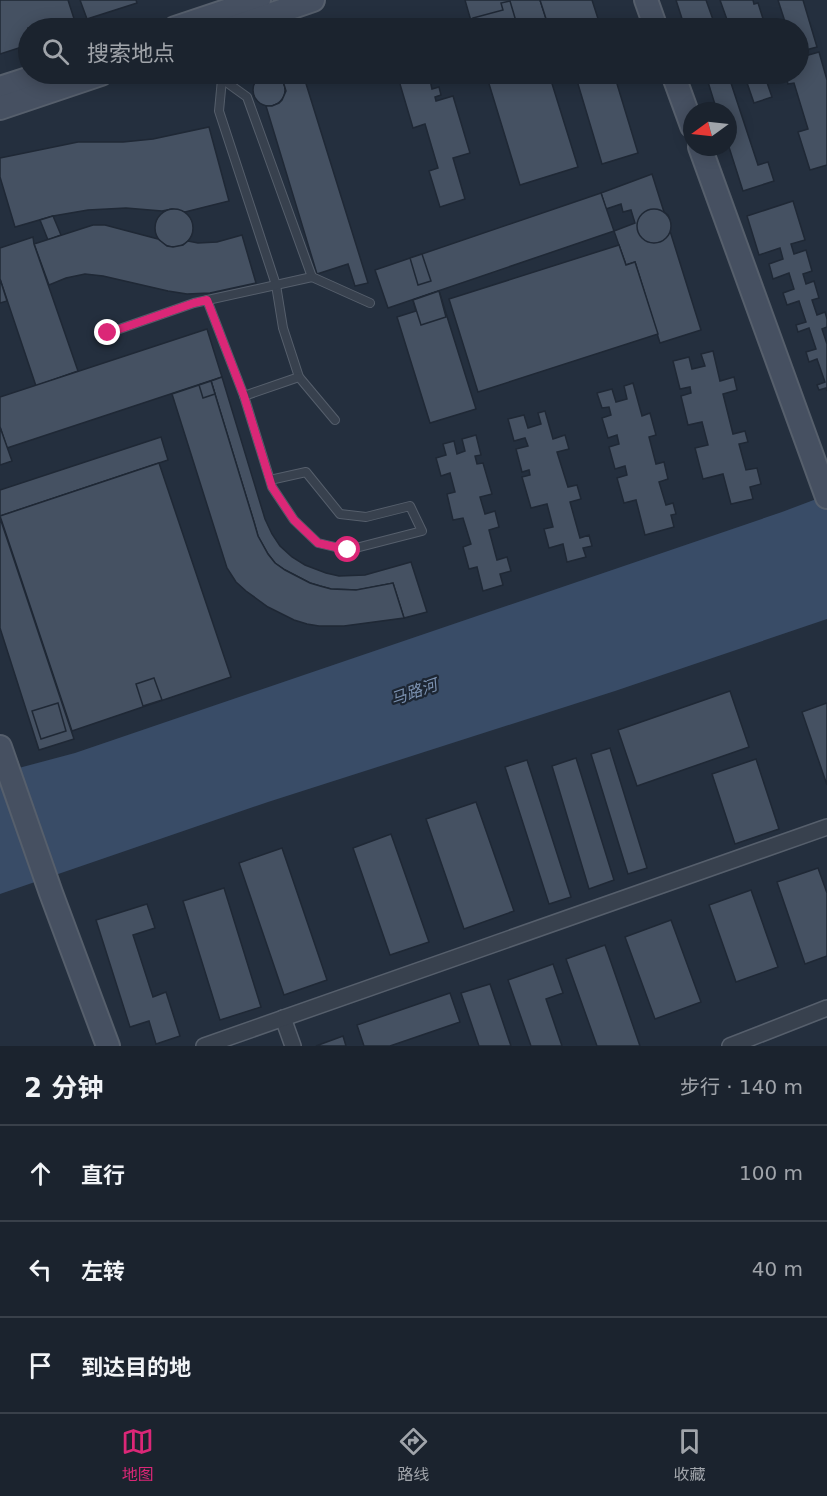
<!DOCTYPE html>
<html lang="zh">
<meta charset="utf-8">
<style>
:root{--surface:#1b232e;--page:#242b36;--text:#f1f3f6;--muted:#a0a4aa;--line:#39404a;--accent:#db2777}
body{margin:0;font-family:"DejaVu Sans","Noto Sans SC",sans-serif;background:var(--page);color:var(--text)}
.compass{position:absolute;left:683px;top:102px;width:54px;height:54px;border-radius:50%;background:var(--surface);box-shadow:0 3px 15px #0003;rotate:255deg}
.stop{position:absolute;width:18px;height:18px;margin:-14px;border:4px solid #db2777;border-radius:50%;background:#fff}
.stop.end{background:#db2777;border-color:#fff;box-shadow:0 2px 6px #0008}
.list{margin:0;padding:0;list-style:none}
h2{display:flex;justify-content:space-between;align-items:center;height:78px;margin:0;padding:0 24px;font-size:26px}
h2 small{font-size:20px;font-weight:400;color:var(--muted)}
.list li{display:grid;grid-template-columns:39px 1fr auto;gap:18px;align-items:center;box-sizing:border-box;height:96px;padding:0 24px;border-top:2px solid var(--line)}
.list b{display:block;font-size:22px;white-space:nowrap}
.list em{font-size:20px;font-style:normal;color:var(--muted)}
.icon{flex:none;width:33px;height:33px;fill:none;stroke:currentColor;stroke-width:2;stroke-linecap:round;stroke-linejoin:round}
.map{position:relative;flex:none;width:827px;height:1046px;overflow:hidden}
.search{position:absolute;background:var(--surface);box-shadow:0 3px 15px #0003;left:18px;right:18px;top:18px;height:66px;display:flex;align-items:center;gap:15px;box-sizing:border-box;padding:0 21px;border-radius:33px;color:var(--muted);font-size:22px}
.sheet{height:366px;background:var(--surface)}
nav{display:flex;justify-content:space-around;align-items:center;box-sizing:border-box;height:84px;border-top:2px solid var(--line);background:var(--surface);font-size:16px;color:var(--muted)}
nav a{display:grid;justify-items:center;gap:3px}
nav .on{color:var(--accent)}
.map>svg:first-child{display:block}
.water{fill:#394c67}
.building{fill:#455162;stroke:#1f2835;stroke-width:1.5}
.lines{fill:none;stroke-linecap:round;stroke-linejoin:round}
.lane-casing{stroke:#565f6c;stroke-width:10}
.street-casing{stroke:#565f6c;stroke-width:18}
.secondary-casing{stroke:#565f6c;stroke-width:26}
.lane{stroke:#38414e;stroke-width:8}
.street{stroke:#38414e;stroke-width:15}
.secondary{stroke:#465061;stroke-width:22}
.route{stroke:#db2777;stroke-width:8}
.labels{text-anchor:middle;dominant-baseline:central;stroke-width:4.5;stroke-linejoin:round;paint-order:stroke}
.water-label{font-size:16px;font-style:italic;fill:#7c92b1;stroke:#1d2633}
</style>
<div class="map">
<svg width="827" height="1046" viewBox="0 0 827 1046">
<rect width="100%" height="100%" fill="#242f3e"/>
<polygon class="water" points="827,495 827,619 615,691 268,802 0,894 0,773 75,753 782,512"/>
<g class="building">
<polygon points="0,0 68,0 77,28 28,28 28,45 0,54"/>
<polygon points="80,0 136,0 137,3 87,19"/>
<polygon points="465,0 540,0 549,28 473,28"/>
<polygon points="540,0 592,0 601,28 548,28 549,28"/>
<polygon points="676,0 706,0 716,28 685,28"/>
<polygon points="720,0 753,0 754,4 758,3 766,28 730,28"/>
<polygon points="778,0 803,0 817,47 798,52 798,28 787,28"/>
<polygon points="510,1 518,28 476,28 473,18 503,10 501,3"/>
<polygon points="819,52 827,80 827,165 810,170 798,132 808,129 794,83 788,84 785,74 798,74 798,58"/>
<circle cx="269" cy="90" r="16"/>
<polygon points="273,74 303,74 368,283 355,286 348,264 317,274 266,106 272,106 279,103 282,100 286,91 283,81 280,77"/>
<polygon points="397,74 428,74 428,75 434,74 435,79 430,80 432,89 439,87 441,95 435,97 436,101 453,96 470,153 453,158 465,199 440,207 429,171 438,168 425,124 413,128"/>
<polygon points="486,74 549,74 578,167 520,185"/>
<polygon points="575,74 614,74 638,153 602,164"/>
<polygon points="716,74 728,74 758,165 768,162 774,181 743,191 728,144 728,111 717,111 708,82 718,78"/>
<polygon points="744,74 764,74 772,97 754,103"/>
<polygon points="209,127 229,201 185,212 172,209 162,211 126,208 88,210 53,216 15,227 0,177 0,158 78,142 123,142 153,139"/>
<polygon points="652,174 664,212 668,215 670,221 670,231 701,330 660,343 635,262 626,265 614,231 635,223 631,210 623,212 621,204 606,209 601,193"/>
<polygon points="601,193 614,231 388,308 375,270"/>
<polygon points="793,201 805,240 791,244 794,254 806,250 812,271 803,274 806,284 814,281 819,298 812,300 817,315 825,312 827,319 827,327 822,329 827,344 827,391 826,388 819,390 817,385 825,382 817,359 809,362 806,352 816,349 809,328 798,332 796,325 806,322 799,301 787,305 783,293 794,289 789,273 773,279 769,264 783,259 780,248 759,255 747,216"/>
<circle cx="174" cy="228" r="19"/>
<circle cx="654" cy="226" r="17"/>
<polygon points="53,216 61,235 48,240 40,220"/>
<polygon points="93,225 105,225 158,239 167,246 173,247 183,245 188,241 198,243 217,242 242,235 256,283 210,293 187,294 168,291 103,276 85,274 66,278 49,285 34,244"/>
<polygon points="33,237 34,244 78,371 36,386 0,279 0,248"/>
<polygon points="619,245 626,265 635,262 658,334 478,392 449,299"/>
<polygon points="422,254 431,281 418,285 410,258"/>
<polygon points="0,279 7,301 0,303"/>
<polygon points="439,291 476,409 430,423 397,317 416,311 413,300"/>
<polygon points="439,291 446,317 421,325 413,300"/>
<polygon points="207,329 222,377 7,448 0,427 0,397"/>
<polygon points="713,351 720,381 734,377 737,390 723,394 733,434 745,431 748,442 739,444 746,470 757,468 761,484 750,487 753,499 731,504 723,474 703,479 695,448 708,445 702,422 688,425 681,396 691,393 690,387 680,389 673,361 689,357 692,369 705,366 701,354"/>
<polygon points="222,377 265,519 272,534 280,546 292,557 305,565 326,573 339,576 365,575 411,562 427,612 404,618 393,583 358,590 331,589 320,586 310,583 285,570 275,563 268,554 258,536 254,522 211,381"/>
<polygon points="211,381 254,522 258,536 268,554 275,563 285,570 310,583 320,586 331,589 356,590 393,583 404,618 344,626 319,626 307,624 294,620 268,607 246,591 236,582 227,568 172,394"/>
<polygon points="211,381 215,394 203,398 199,385"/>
<polygon points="633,383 642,416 650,413 656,435 649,437 656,464 664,462 668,479 659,482 666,505 673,503 676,514 671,515 674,527 645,535 636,500 624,503 617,478 627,475 625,466 615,469 609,447 619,444 617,435 608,438 602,418 611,415 609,407 602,408 597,393 612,389 616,402 627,399 624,386"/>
<polygon points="545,411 553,439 565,435 569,449 557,452 568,487 577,485 581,499 570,502 580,538 589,535 592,546 583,548 586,557 567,562 563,544 549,548 544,529 553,527 547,504 531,508 522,477 530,475 529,470 522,472 516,449 528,446 525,438 514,441 508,419 524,415 528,428 541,424 538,413"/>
<polygon points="0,427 12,461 0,465"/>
<polygon points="476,435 481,455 475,456 477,464 483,463 492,494 480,497 485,514 495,511 499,527 489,530 497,560 507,557 511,571 500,574 503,585 483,591 477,567 469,569 463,547 471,544 463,518 453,520 447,494 455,492 450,473 441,476 436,458 446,455 443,444 454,441 457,454 465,451 462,439"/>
<polygon points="161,437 168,460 0,516 0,490"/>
<polygon points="159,463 231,677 72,731 0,516"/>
<polygon points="0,518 74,739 39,750 0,628"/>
<polygon points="154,678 162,700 143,706 136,684"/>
<polygon points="730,691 749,747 637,786 618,730"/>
<polygon points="58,703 66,731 41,739 32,711"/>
<polygon points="827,703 827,785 802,712"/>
<polygon points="610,748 647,868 628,874 591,754"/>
<polygon points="576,758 614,880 589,889 552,766"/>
<polygon points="756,759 779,829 735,844 712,774"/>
<polygon points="527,760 571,897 549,904 505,767"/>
<polygon points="476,802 514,911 464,929 426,819"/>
<polygon points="391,834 429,942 390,955 353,848"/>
<polygon points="282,848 327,980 284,995 239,863"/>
<polygon points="818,868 827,893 827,956 805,964 777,882"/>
<polygon points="224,888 261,1007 220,1020 183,901"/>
<polygon points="751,890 778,967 736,982 709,905"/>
<polygon points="147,904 155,928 133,935 153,997 166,992 180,1036 156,1044 149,1021 130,1027 96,920"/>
<polygon points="671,920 701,1002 655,1019 625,937"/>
<polygon points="605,945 640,1046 597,1046 566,959"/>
<polygon points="553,964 563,993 546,999 562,1046 531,1046 508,980"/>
<polygon points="490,984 511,1046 479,1046 461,993"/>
<polygon points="450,993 460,1022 390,1046 364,1046 357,1025"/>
<polygon points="343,1036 346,1046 316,1046"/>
</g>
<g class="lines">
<g class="lane-casing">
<g id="lane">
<polyline points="220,74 222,79 219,111 276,285 283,328 299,377 335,420"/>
<polyline points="222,79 247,97 312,277"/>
<polyline points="207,300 244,396 270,480 272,487 294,520 318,543 348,550 422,531 410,506 366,517 340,514 306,472 270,480"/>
<polyline points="108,333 194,303 312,277 370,303"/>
<polyline points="244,396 299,377"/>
</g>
</g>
<g class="street-casing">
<g id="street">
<polyline points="283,1018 293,1046"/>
<polyline points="204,1046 827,827"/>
<polyline points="730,1046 827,1008"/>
</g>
</g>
<g class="secondary-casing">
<g id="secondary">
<polyline points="646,0 656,28"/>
<polyline points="175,28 259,0"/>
<polyline points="232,28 313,0"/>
<polyline points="673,74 692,126"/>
<polyline points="0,88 43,74"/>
<polyline points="0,108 101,74"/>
<polyline points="700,147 827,497"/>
<polyline points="0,747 51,893 108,1046"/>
</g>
</g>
<use href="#lane" class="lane"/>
<use href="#street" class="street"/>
<use href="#secondary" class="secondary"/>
</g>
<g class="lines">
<polyline class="route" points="108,333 194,303 207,300 244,396 272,487 294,520 318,543 348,550"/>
</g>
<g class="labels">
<g class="water-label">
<text transform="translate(414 692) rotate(-19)">马路河</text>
</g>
</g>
</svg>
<svg class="compass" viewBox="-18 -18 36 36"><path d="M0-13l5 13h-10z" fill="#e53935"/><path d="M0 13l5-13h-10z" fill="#a0a4aa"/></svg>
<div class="stop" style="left:348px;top:550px"></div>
<div class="stop end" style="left:108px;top:333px"></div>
<div class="search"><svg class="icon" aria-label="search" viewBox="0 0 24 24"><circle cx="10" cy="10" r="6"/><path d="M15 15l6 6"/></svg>搜索地点</div>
</div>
<section class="sheet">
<h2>2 分钟<small>步行 · 140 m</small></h2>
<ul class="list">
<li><svg class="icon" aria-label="ahead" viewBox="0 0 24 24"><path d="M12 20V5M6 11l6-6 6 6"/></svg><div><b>直行</b></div><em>100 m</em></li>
<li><svg class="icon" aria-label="left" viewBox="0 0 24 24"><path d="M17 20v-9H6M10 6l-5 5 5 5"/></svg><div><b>左转</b></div><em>40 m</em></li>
<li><svg class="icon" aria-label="arrive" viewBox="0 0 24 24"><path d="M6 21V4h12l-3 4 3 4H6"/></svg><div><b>到达目的地</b></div></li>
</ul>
</section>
<nav>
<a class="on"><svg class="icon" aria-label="map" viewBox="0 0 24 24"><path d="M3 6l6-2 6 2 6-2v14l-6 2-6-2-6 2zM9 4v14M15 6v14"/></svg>地图</a>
<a><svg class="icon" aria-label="directions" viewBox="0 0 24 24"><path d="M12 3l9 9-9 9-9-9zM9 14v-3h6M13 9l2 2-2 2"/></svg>路线</a>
<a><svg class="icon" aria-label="saved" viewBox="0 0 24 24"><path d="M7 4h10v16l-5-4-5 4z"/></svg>收藏</a>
</nav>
